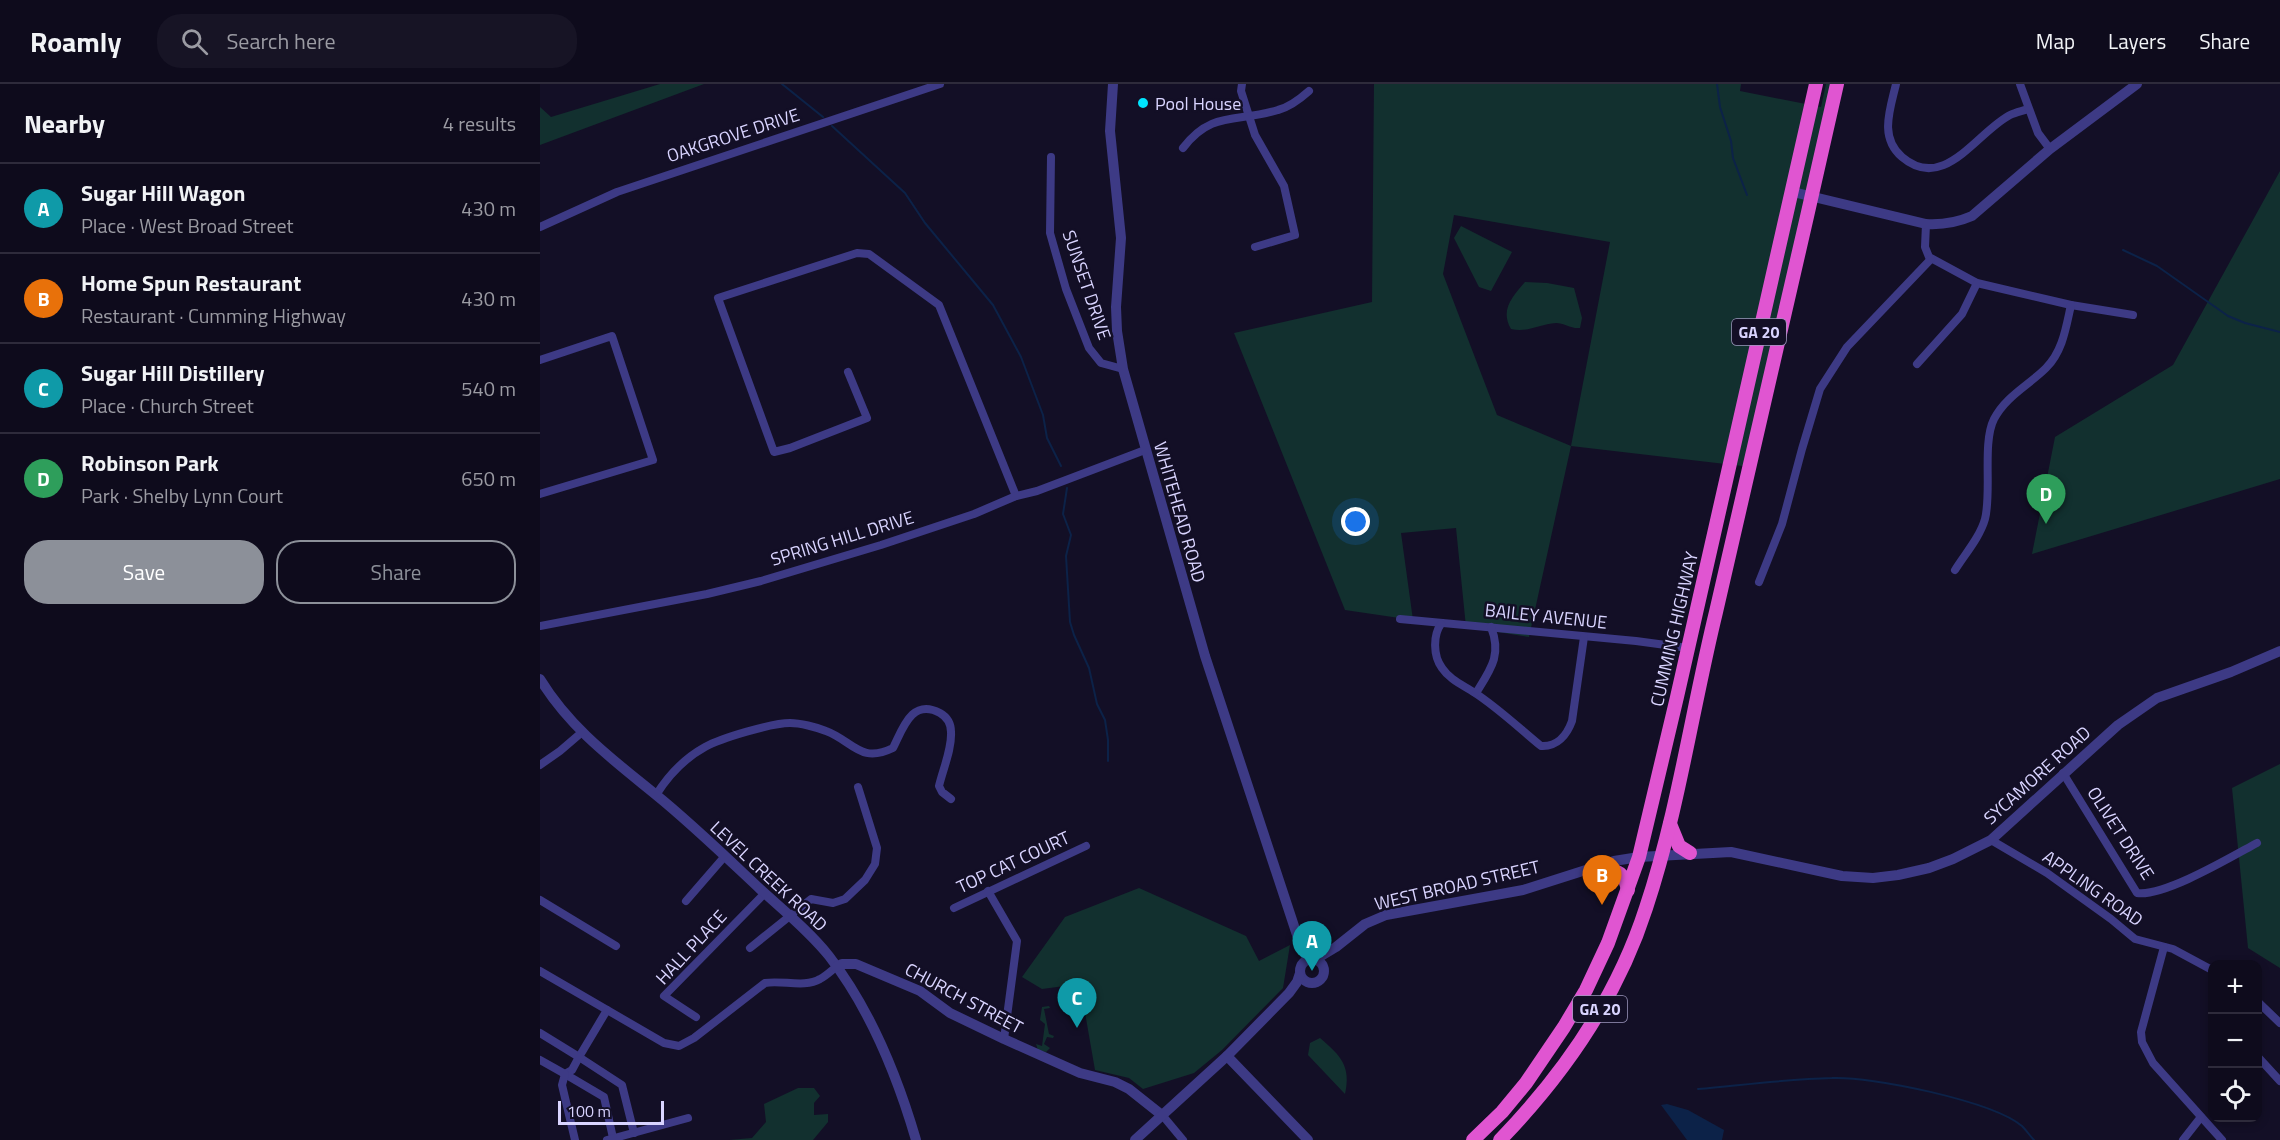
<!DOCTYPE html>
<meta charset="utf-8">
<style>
:root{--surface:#0e0b1c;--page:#171425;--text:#f1f3f6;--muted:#9b9ba3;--line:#2e2b3b;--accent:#8c9099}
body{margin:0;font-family:"Titillium Web",sans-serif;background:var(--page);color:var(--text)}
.controls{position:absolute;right:18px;bottom:18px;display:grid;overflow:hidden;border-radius:12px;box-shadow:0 3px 9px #0003}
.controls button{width:54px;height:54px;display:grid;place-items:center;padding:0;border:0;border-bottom:2px solid var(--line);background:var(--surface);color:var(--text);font:30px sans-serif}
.scale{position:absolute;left:18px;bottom:15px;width:106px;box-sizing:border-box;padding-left:6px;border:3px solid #d9d4ff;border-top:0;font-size:16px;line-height:21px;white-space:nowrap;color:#d9d4ff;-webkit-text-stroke:4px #130f26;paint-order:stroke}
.you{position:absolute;left:816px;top:438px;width:21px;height:21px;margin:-15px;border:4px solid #fff;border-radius:50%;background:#1a73e8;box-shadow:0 0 0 9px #1a73e833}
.badge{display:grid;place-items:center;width:39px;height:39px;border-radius:50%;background:var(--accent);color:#fff;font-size:20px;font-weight:700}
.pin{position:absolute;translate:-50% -50px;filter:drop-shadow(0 2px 3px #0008)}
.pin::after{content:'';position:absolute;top:32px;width:21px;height:18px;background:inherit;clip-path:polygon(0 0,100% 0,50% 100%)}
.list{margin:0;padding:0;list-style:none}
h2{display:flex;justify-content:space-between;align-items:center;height:78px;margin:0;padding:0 24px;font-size:26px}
h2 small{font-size:20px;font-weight:400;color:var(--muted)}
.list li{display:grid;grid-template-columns:39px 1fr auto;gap:18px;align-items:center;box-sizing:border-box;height:90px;padding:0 24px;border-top:2px solid var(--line)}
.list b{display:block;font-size:22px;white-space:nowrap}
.list p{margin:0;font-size:20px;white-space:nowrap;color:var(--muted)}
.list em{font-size:20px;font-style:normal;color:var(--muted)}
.actions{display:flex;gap:12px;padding:18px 24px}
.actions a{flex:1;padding:14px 0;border:2px solid var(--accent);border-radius:24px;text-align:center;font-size:21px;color:var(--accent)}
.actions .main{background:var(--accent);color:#fff}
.icon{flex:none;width:33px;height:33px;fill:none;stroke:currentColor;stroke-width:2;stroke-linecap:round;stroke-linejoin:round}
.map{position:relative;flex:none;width:1740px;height:1056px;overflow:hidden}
header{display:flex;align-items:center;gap:36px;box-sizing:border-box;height:84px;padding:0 30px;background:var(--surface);border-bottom:2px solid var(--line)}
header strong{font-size:28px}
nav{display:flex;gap:33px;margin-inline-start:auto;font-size:21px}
.search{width:420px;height:54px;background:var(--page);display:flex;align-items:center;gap:15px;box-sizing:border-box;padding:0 21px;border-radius:24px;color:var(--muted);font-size:22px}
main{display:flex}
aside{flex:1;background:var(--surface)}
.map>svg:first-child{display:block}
.green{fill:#12302f;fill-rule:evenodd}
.water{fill:#0c2248}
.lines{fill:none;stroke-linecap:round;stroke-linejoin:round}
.stream{stroke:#0c2248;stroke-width:2}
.minor{stroke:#3d3a85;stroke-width:8}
.tertiary{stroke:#3d3a85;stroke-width:10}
.trunk{stroke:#e055d1;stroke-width:14}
.poi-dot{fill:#00e5ff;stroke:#130f26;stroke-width:2}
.labels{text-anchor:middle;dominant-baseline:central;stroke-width:5;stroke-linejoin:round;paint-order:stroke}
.shield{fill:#130f26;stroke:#9e99be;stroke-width:1.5}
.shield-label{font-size:16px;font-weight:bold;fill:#d9d4ff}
.poi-label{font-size:18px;fill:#d9d4ff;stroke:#130f26;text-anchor:start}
.street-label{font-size:18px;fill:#d9d4ff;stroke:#130f26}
</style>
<header>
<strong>Roamly</strong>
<div class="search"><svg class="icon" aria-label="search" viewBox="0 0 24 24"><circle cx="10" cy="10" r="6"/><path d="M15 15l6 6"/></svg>Search here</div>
<nav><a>Map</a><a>Layers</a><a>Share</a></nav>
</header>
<main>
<aside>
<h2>Nearby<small>4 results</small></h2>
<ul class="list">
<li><span class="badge" style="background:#0f9aa8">A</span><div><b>Sugar Hill Wagon</b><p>Place · West Broad Street</p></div><em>430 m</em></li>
<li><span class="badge" style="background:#e8710a">B</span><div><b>Home Spun Restaurant</b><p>Restaurant · Cumming Highway</p></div><em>430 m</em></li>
<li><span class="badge" style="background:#0f9aa8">C</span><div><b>Sugar Hill Distillery</b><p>Place · Church Street</p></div><em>540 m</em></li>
<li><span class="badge" style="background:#2e9e5b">D</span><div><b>Robinson Park</b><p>Park · Shelby Lynn Court</p></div><em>650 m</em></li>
</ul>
<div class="actions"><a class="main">Save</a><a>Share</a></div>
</aside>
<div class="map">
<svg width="1740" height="1056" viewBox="0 0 1740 1056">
<rect width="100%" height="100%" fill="#130f26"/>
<g class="green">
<polygon points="120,0 164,0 0,61 0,23 11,33"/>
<path d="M834,0h367l-1,7 81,16 5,-23h6l-81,383 -180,-21 -42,191 -63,-10 -10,-99 -55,5 12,87 -68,-10 -111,-277 138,-31zM914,131l156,27 -39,204 -74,-31 -54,-141z"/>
<polygon points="1740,87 1740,395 1492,470 1515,353 1633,281"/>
<polygon points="921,142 972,168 951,207 939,203 914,154"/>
<path d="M985,198l22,1 27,5 8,30 -2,10c-9,1 -16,-5 -24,-5 -17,1 -28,10 -45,6 -11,-19 1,-32 14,-47z"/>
<polygon points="1740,680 1740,884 1708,864 1692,704"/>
<polygon points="599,804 706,852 719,877 750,861 743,904 682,966 654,989 603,1005 589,994 555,986 540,900 502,905 482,893 525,833"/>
<polygon points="509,922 510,924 504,925 509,950 514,952 513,954 507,953 504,960 510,964 506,968 498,966 496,960 502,962 505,940 500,936 502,923"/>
<path d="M780,954c21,18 31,28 25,56l-37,-39 2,-12z"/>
<polygon points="258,1004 274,1004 280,1012 274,1019 274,1031 288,1030 288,1038 273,1056 189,1056 212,1054 226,1038 224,1020"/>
</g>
<polygon class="water" points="1127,1020 1148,1026 1184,1046 1182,1056 1147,1056 1121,1021"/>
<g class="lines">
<g class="stream">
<polyline points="242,0 283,33"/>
<polyline points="1177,0 1180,23 1191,57 1193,74 1207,111"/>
<polyline points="292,42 365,109 385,139 453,221 481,273 503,331 507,354 521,382"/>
<polyline points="1583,166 1617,182 1688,232 1705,239 1740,248"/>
<polyline points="527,404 523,430 531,451 526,472 530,538 534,551 549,584 557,620 565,636 568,656 568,677"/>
<path d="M1158,1005c45,-4 89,-10 134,-11 39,-2 160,23 190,48 4,4 8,10 12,14"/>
</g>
<g class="minor">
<polyline points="702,0 701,7 715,51 744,102 755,151 715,163"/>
<path d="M1356,0c-6,26 -17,53 6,73 42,36 75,-25 108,-42 6,-3 13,-4 18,-6"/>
<polyline points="1480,0 1498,49 1510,65"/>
<path d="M643,64c29,-38 54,-25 95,-38 12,-3 22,-11 31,-19"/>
<polyline points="511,73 510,149 526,205 549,264 561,279 583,285"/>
<polyline points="1386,140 1385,163 1389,173 1437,199 1531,221 1593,231"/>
<polyline points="0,143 77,108 400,0"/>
<polyline points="0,276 72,252 113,376 0,410"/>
<polyline points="1377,280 1422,230 1437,199"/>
<polyline points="308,288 327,334 250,364 234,368 178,214 317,169 329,170 399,221 476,412"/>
<path d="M1415,486c10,-16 25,-33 30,-51 7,-27 -3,-76 9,-100 12,-23 35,-34 52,-51 17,-17 20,-41 25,-63"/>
<polyline points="1219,498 1242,440 1262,365 1280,305 1307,263 1391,175"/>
<polyline points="860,535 1096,557 1148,564"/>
<path d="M901,540c-8,11 -8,32 1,44 8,12 21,17 33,25 23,15 44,35 66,53 16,1 26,-11 31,-25l12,-84"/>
<polyline points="0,542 167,510 221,497 341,461 434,430 476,412 497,407 605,366"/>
<path d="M936,609c15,-24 26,-38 15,-66"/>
<polyline points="0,681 20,667 41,649"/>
<path d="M1523,689l74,120c27,4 94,-36 120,-50"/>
<path d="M116,711c12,-19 29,-37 49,-48 16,-9 67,-24 85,-24 10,0 26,4 36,8 27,10 34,33 67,17 10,-20 19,-50 47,-35 7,4 11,10 11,19 1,17 -8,37 -12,54l3,6 9,7"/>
<polyline points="1451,756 1507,789 1571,835 1595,855 1633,865 1672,886"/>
<polyline points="448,807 477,857 464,955"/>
<polyline points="0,816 76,862"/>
<polyline points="146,817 185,772"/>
<polyline points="414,824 546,762"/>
<polyline points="1624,863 1601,948 1602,958 1613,979 1682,1056"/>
<polyline points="210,864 271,815 293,819 305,815 325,796 335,780 337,764 318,703"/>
<path d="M0,887l124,72 15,3 15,-8 71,-55c17,-3 40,5 55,-4 6,-3 11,-8 16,-12"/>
<polyline points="1718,918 1740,939"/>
<polyline points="67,926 39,973 82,1001 94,1049"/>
<polyline points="156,933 124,912 225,809"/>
<polyline points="0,949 39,973 32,986 25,990 64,1013 73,1054"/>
<polyline points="1718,973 1740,997"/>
<polyline points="0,976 25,990 22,1001 35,1056"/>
<polyline points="623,1032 643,1056"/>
<polyline points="67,1056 148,1034"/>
<polyline points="1643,1056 1661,1033"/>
</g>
<g class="tertiary">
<polyline points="573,0 570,47 581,154 576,223 577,247 583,285 665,572 757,851 765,870 772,875"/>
<path d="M1253,108l133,32c17,1 30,-1 46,-8l78,-67 87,-65"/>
<path d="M0,595c30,49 72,80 115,115 37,30 71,63 105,95 23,21 49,42 69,67 42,54 68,119 87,184"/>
<polyline points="776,875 796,863 825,840 846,831 983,806 1074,777 1099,773 1191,768 1302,792 1333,794 1358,791 1389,784 1413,775 1451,756 1578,641 1617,614 1691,588 1740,567"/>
<circle cx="772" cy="887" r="12"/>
<polyline points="296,883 302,880 316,880 380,907 410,929 464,955 540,989 575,998 589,1005 623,1032"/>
<polyline points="687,972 768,1056"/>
<polyline points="595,1056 687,972 749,909 757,898 760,889"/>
</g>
<g class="trunk">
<polyline points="1130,740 1139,762 1150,769"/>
<path d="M1058,783c18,4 26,3 30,23"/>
<polyline points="933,1056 962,1028 986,999 1024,943 1046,906 1068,859 1099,773 1137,613 1276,0"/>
<path d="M960,1056c64,-66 118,-145 146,-232 32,-96 46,-198 70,-296 42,-176 81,-352 121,-528"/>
</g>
</g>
<circle class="poi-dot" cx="603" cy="19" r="6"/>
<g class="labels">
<g class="shield">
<rect x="1192" y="235" width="54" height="26" rx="4.5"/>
<rect x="1033" y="912" width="54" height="26" rx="4.5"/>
</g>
<g class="shield-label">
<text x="1219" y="248">GA 20</text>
<text x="1060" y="925">GA 20</text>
</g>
<g class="poi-label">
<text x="615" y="19">Pool House</text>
</g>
<g class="street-label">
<text transform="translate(193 51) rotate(-18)">OAKGROVE DRIVE</text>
<text transform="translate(547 201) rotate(71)">SUNSET DRIVE</text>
<text transform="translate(640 428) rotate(74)">WHITEHEAD ROAD</text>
<text transform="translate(302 454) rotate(-17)">SPRING HILL DRIVE</text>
<text transform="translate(1006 532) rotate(6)">BAILEY AVENUE</text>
<text transform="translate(1134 545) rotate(-77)">CUMMING HIGHWAY</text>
<text transform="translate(1497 691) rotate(-42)">SYCAMORE ROAD</text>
<text transform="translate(1581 749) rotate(57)">OLIVET DRIVE</text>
<text transform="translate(473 778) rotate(-25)">TOP CAT COURT</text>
<text transform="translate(229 792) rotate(43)">LEVEL CREEK ROAD</text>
<text transform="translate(917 801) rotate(-13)">WEST BROAD STREET</text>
<text transform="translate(1553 804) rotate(35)">APPLING ROAD</text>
<text transform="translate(151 863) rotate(-47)">HALL PLACE</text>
<text transform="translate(424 914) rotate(28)">CHURCH STREET</text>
</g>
</g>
</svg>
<div class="controls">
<button>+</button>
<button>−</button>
<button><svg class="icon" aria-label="locate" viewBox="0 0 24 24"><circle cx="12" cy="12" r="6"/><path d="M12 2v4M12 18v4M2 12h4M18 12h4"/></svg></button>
</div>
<div class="scale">100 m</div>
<div class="you"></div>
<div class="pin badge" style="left:772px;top:887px;background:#0f9aa8">A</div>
<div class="pin badge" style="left:1062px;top:821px;background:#e8710a">B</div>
<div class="pin badge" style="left:537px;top:944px;background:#0f9aa8">C</div>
<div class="pin badge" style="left:1506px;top:440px;background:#2e9e5b">D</div>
</div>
</main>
